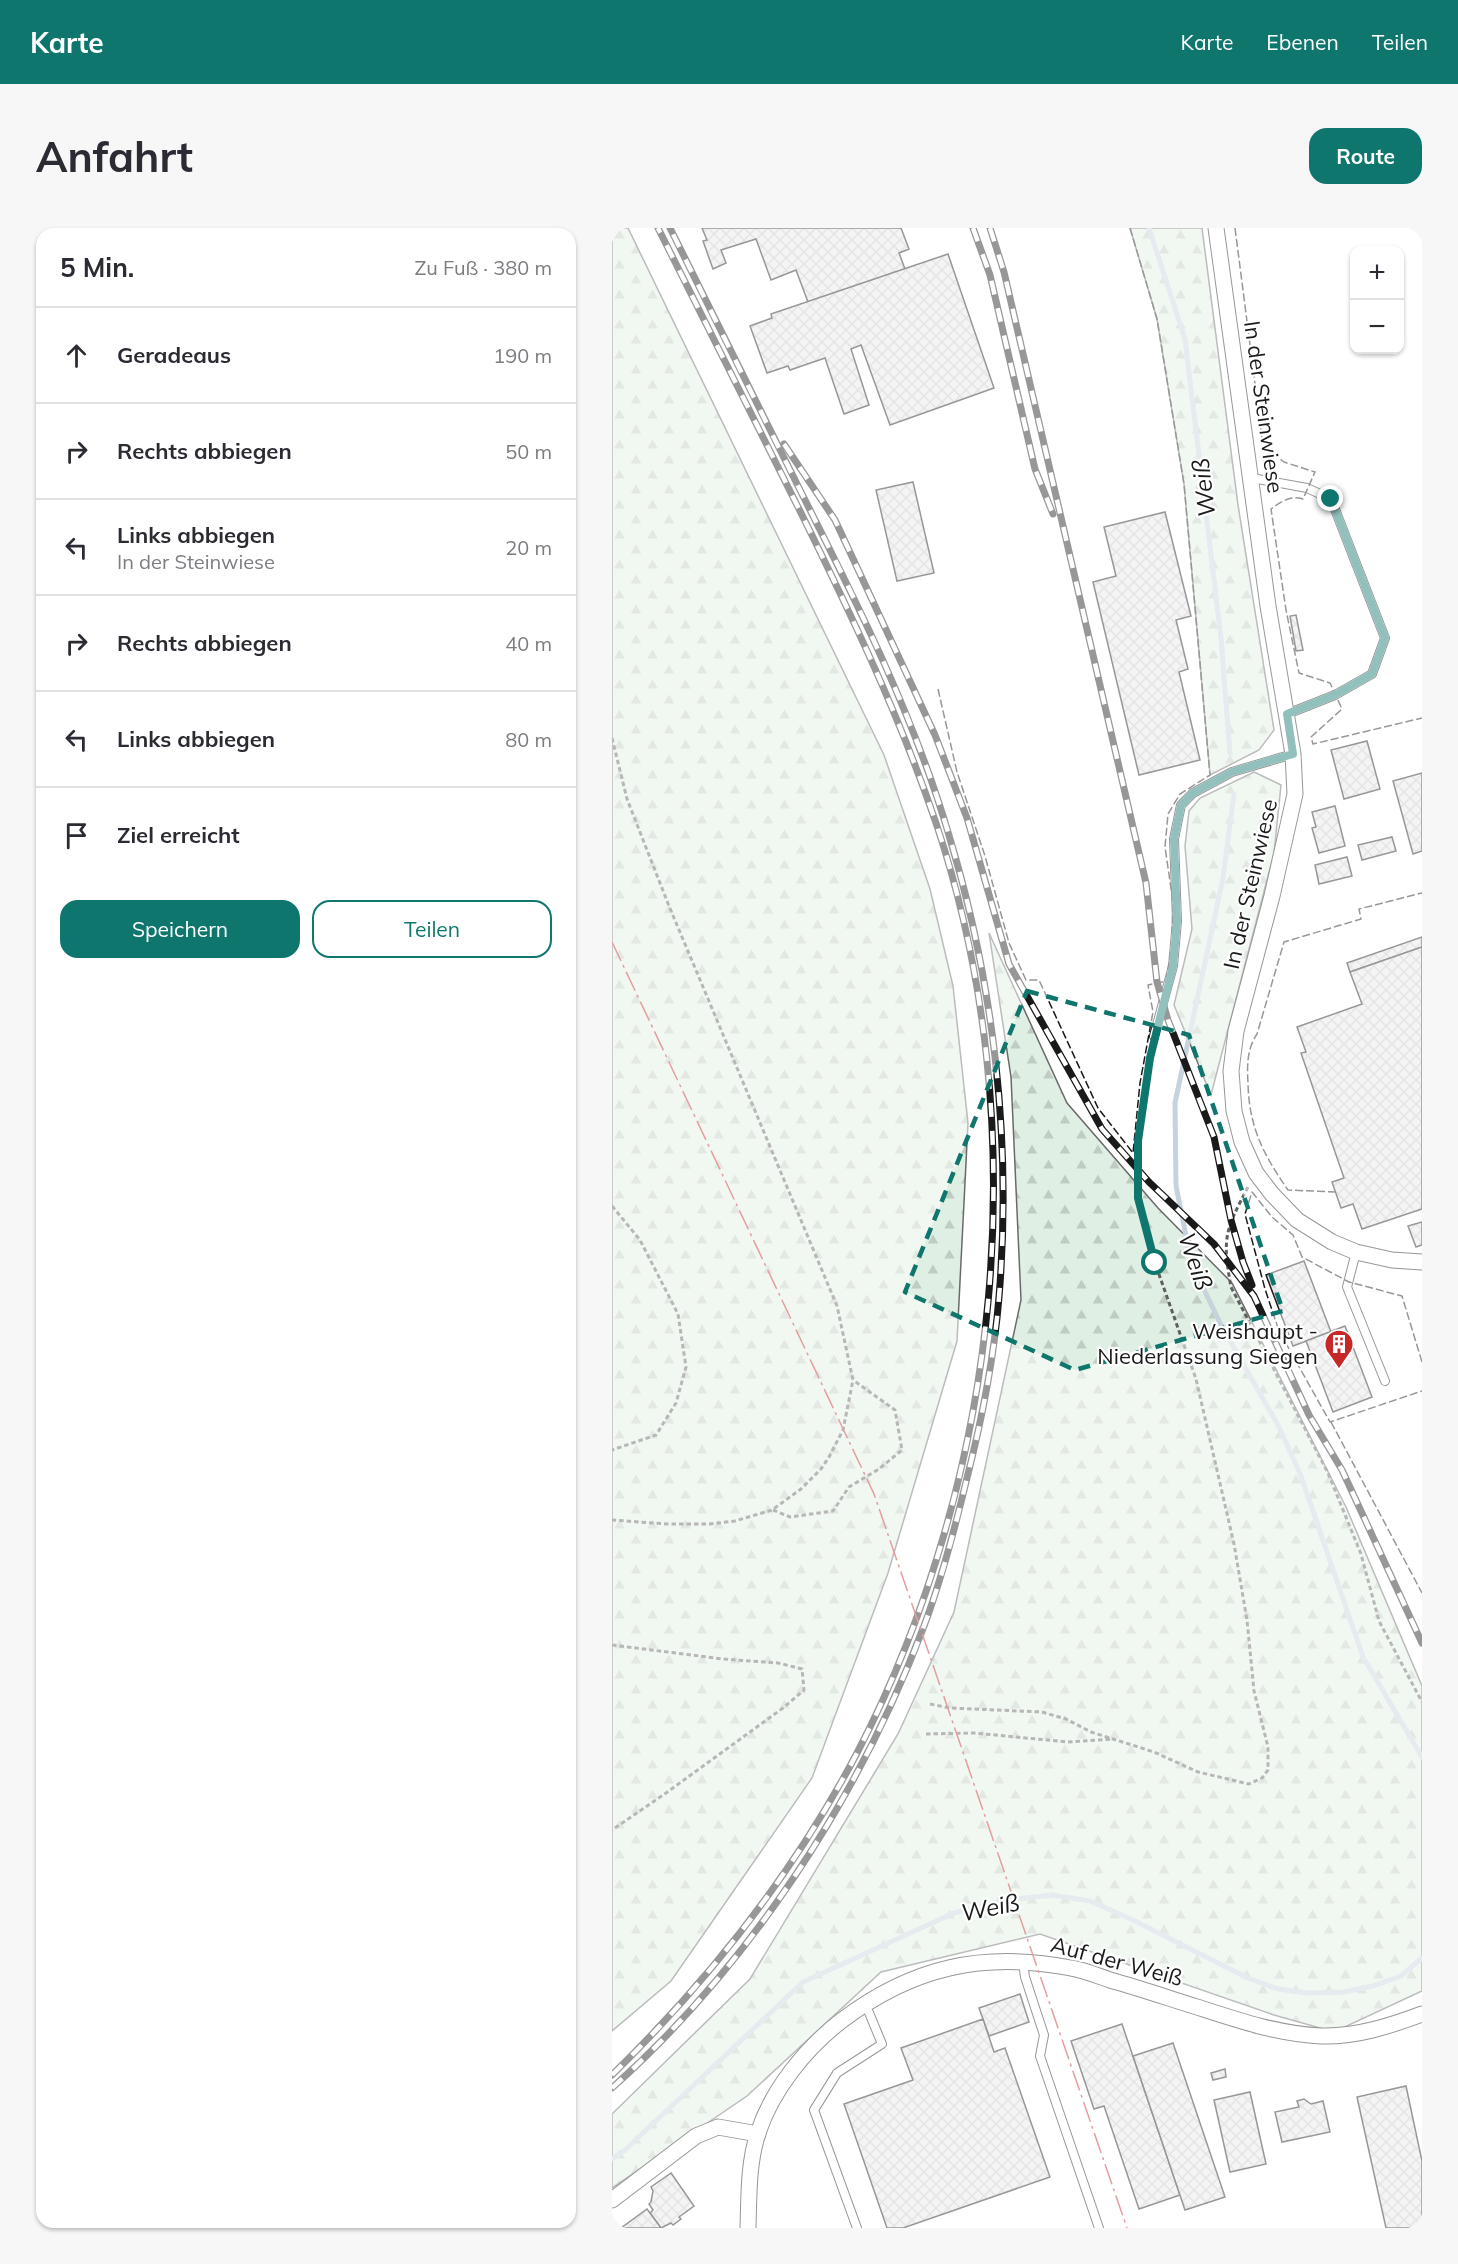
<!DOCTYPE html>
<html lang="de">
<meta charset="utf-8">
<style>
:root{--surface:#fff;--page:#f7f7f7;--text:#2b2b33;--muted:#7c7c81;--line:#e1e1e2;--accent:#0f766e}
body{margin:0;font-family:Mulish,sans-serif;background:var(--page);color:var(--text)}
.controls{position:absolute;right:18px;top:18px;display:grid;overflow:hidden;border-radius:12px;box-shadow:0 2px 4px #0004}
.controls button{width:54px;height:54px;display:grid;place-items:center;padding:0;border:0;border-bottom:2px solid var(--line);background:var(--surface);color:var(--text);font:30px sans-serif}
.stop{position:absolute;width:18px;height:18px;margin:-14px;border:4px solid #0f766e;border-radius:50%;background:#fff}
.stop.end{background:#0f766e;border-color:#fff;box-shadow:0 2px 6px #0008}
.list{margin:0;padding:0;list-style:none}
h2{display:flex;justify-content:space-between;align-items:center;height:78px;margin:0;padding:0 24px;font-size:26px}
h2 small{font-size:20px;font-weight:400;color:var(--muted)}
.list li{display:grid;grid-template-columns:39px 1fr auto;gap:18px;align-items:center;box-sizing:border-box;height:96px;padding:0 24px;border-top:2px solid var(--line)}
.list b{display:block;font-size:22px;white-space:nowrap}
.list p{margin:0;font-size:20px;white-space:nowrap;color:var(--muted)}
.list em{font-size:20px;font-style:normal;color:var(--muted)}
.actions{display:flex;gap:12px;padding:18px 24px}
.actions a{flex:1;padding:14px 0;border:2px solid var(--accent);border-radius:18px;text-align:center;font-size:21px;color:var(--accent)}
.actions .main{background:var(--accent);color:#fff}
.icon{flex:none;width:33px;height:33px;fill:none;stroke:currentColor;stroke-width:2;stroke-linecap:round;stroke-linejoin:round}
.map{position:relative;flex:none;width:810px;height:2000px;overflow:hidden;border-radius:18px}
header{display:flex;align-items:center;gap:36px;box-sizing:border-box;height:84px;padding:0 30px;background:var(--accent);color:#fff}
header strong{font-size:28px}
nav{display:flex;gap:33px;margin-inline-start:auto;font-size:21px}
.intro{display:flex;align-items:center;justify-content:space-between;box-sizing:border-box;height:144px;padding:0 36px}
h1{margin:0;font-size:42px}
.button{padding:15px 27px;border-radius:18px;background:var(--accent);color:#fff;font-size:21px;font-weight:700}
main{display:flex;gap:36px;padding:0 36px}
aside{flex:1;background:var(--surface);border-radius:18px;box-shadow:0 2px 4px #0004}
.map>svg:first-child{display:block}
.forest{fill:url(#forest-firs);stroke:#6a6a6a;stroke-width:1.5}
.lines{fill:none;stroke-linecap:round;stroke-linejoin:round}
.stream{stroke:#c6d2dc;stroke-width:5}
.building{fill:url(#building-cross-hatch);stroke:#1a1a1a;stroke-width:1.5}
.service-casing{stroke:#1a1a1a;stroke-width:10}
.minor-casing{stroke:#1a1a1a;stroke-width:17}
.path{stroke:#5f5f5f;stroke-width:3;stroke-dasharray:4.5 3;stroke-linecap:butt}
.service{stroke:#fff;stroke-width:8}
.minor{stroke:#fff;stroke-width:15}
.rail-casing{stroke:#1a1a1a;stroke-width:7}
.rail{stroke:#fff;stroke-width:4.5;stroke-dasharray:14;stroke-linecap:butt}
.fence{stroke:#1a1a1a;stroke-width:1.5;stroke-dasharray:8 3;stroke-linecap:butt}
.power{stroke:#c62828;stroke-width:1.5;stroke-dasharray:21 4.5 3 4.5;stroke-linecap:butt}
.route{stroke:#0f766e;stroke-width:8}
.marked{fill:none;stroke:#0f766e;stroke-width:4.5;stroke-dasharray:12 8;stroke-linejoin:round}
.labels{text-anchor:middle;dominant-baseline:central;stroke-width:4.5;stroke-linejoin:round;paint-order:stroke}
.street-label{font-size:22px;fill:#1a1a1a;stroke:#fff}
.poi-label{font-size:22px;fill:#1a1a1a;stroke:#fff;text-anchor:end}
.water-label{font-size:24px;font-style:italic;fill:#1a1a1a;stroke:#fff}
</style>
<header>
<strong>Karte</strong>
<nav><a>Karte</a><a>Ebenen</a><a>Teilen</a></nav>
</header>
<div class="intro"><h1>Anfahrt</h1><a class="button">Route</a></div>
<main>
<aside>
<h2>5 Min.<small>Zu Fuß · 380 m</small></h2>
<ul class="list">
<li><svg class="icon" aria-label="ahead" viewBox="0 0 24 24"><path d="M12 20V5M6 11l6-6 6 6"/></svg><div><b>Geradeaus</b></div><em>190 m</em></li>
<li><svg class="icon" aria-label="right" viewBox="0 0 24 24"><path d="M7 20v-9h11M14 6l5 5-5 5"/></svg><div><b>Rechts abbiegen</b></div><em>50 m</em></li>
<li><svg class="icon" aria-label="left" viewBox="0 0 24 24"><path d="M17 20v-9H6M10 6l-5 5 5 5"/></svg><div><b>Links abbiegen</b><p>In der Steinwiese</p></div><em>20 m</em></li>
<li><svg class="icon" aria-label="right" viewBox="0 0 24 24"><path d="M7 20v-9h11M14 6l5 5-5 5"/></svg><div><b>Rechts abbiegen</b></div><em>40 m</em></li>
<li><svg class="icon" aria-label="left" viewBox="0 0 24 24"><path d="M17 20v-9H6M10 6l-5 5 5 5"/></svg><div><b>Links abbiegen</b></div><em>80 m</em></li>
<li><svg class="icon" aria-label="arrive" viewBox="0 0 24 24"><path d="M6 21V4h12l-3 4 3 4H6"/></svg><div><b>Ziel erreicht</b></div></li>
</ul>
<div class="actions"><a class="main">Speichern</a><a>Teilen</a></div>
</aside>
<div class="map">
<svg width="810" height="2000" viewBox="0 0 810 2000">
<defs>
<pattern id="forest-firs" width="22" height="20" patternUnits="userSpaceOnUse" patternTransform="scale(1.5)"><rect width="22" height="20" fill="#e0efe3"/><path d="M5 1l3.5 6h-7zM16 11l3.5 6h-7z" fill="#c0ccc2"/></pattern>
<pattern id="building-cross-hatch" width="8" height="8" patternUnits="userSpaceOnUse" patternTransform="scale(1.5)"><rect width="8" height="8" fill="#e6e6e6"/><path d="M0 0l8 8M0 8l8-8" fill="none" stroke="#c5c5c5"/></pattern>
</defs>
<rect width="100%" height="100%" fill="#fff"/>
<g class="forest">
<polygon points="0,0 16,0 272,527 318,661 341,758 356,895 345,1113 276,1345 200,1550 59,1753 0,1803"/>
<polygon points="518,0 590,0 626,277 662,502 647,522 598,547 572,256 545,91"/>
<polygon points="642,544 669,557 662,625 599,867 562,777 580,701 573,618 577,583 588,570"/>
<polygon points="377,705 455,875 546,980 620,1055 734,1279 810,1458 810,1763 722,1804 662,1787 428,1706 269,1744 135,1868 0,1960 0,1886 138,1751 286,1506 342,1384 409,1072 399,849"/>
</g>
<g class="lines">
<g class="stream">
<polyline points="537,0 573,111 609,410 618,525"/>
<polyline points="622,566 611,650 563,875 564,958 576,1018 587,1051 609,1097 667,1199 689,1248 751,1429 810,1529"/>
<polyline points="0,1931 13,1922 191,1754 342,1685 396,1672 440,1667 478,1673 523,1693 636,1750 666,1761 696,1765 732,1764 761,1758 789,1748 810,1730"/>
</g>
</g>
<g class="building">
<polygon points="90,0 289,0 297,21 287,25 293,41 196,74 184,42 159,52 144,11 109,22 114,35 101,41 91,13 95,12"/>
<polygon points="336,26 382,160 278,197 249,117 239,121 257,177 232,186 213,130 178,142 176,138 155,145 138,98 160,90 159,86"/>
<polygon points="301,254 322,345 285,353 264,262"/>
<polygon points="553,284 579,388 564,392 576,441 567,444 588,532 527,547 481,354 504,348 492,299"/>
<polygon points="684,387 691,422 684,423 678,388"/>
<polygon points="755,513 768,561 732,571 719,522"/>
<polygon points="810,545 810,623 801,626 781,553"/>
<polygon points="723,578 733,618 707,625 700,600 704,599 700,584"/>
<polygon points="780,609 784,623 750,632 746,617"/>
<polygon points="735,629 740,648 707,656 703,637"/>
<polygon points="810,709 810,719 738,744 735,735"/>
<polygon points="810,719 810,981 750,1001 741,976 729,980 720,954 732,950 689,825 694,824 685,799 750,776 738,744"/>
<polygon points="810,994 810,1017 804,1019 796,998"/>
<polygon points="692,1033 719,1104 681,1118 654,1047"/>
<polygon points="733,1098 760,1169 721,1184 694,1113"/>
<polygon points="408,1766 417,1794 377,1808 367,1780"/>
<polygon points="371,1791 382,1824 393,1820 438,1949 291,2000 275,2000 232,1876 301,1852 289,1820"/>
<polygon points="510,1796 568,1967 527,1981 492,1878 482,1881 459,1813"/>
<polygon points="561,1815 613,1969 573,1982 521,1828"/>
<polygon points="613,1841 614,1849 601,1852 599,1845"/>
<polygon points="794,1858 810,1933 810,2000 774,2000 745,1869"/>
<polygon points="638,1864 654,1936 618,1944 602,1872"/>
<polygon points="692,1871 699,1876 711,1873 718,1904 670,1914 663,1884 687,1879 685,1873"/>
<polygon points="59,1945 82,1978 67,1989 69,1991 61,1997 59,1995 49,2000 38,1985 41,1982 37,1976 39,1974 41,1963 39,1959"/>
<polygon points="35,1981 49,2000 9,2000"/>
</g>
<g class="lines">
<g class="service-casing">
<g id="service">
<polyline points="640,250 695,260 719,271 773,410 760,446 723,467 675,486"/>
<polyline points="542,808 561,738 565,693 562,611 569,577 581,565 620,544 681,526"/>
<polyline points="744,1024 735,1059 773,1153"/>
<polyline points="411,1734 413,1749 432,1807 428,1828 487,2000"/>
<polyline points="245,2000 202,1882 225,1845 270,1816 253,1775"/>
</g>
</g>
<g class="minor-casing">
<g id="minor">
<polyline points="604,0 656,378 681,526 683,566 660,668 624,803 619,843 622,883 630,914 644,945 660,966 685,992 720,1014 744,1024 780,1032 810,1034"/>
<polyline points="0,1972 84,1908 106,1899 146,1906"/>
<path d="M136,2000c1,-32 0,-64 10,-95 14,-43 47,-84 83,-112 71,-54 142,-70 230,-53 13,2 27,8 39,12 29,8 58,18 87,27 40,13 81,27 124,29 35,1 69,-10 101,-22"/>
</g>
</g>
<g class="path">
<polyline points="0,510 15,571 57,678 225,1078 241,1152 231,1202 217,1229 209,1241 189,1261 160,1282 123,1293 98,1296 55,1296 0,1292"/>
<path d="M636,959c-23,44 -26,51 -17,100l97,186 33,81 18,67 43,81"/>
<polyline points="0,978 28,1012 66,1086 74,1139 64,1175 44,1207 0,1222"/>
<polyline points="161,1282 178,1289 221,1283 237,1259 267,1241 290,1222 283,1182 241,1152"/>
<polyline points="0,1417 111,1431 166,1435 190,1441 192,1462 171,1480 54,1565 0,1602"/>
<polyline points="318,1476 338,1480 430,1484 454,1491 479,1504 542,1524 586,1544 637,1556 650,1550 656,1542 656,1519 642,1463 635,1392 622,1316 584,1151 543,1035 526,970 526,913 540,818"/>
<polyline points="314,1506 362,1505 456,1514 501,1511"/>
</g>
<use href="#service" class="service"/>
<use href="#minor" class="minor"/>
<g class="rail-casing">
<g id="rail">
<polyline points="361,0 378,47 423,241 441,286"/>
<polyline points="378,0 392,44 534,655 545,754 556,792 602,909 619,992 631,1034 640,1057"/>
<polyline points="172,216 223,292 323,507 355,590 397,736 490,901 537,954 602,1016 642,1068 697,1187 730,1242 810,1415"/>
<path d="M0,1847c97,-95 182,-202 245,-322 145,-279 179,-628 80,-927 -37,-110 -87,-214 -138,-317 -47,-94 -94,-187 -141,-281"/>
<path d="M0,1860c137,-122 247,-290 312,-462 18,-48 31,-98 43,-148 15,-59 27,-120 32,-181 13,-156 -5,-315 -51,-465 -35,-118 -91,-229 -146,-338 -44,-88 -88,-177 -132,-266"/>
</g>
</g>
<use href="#rail" class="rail"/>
<g class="fence">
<polyline points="518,0 545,91 572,256 598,547 568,566 556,586 553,619 561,674 560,704"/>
<path d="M623,0l28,218 21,16 31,10 -12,27c-13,-4 -22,3 -32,10l15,101 13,63 31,10 12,26 -31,28 2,7 109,-26"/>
<polyline points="807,0 810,9"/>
<polyline points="326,461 345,544 373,628 397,715 414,752 427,752 486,880 521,925 528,855 541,784 536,757 554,753 559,722"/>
<path d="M724,964l-48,-2c-25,-36 -39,-63 -40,-107 -1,-18 -1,-34 9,-49l27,-92 77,-23 -2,-10 63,-16"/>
<polyline points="810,1134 790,1068 737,1054 690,1029 681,1007 660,989 640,964 633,986 653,1061 667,1103 718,1194 810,1163"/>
<polyline points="719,1194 810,1365"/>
</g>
<polyline class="power" points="0,714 262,1266 515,2000"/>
</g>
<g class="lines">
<polyline class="route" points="543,1035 526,970 526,913 538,830 561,738 565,693 562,611 569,577 581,565 620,544 681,526 675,486 723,467 760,446 773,410 719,271"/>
</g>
<path d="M0 0H810V2000H0ZM415,763l162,44 94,276 -208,59 -170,-78z" fill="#fff" fill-opacity=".55" fill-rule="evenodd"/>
<path class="marked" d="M415,763l162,44 94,276 -208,59 -170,-78z"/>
<defs>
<g id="building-pin" transform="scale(1.5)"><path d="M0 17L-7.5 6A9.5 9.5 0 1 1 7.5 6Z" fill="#c62828" stroke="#fff"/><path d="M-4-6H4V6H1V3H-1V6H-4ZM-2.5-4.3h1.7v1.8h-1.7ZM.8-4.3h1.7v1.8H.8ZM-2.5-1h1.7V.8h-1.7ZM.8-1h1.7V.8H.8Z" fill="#fff"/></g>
</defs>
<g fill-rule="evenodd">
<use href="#building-pin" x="727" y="1116"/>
</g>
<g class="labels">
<g class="street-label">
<text transform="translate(652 179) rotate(82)">In der Steinwiese</text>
<text transform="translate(638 656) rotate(-77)">In der Steinwiese</text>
<text transform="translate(505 1733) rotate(15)">Auf der Weiß</text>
</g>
<g class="poi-label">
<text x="706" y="1103">Weishaupt -<tspan x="706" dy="25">Niederlassung Siegen</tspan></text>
</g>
<g class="water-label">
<text transform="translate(591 260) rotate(-97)">Weiß</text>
<text transform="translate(584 1033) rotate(71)">Weiß</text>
<text transform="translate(378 1679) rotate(-11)">Weiß</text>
</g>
</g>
</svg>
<div class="controls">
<button>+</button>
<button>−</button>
</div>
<div class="stop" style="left:543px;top:1035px"></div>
<div class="stop end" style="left:719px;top:271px"></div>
</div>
</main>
